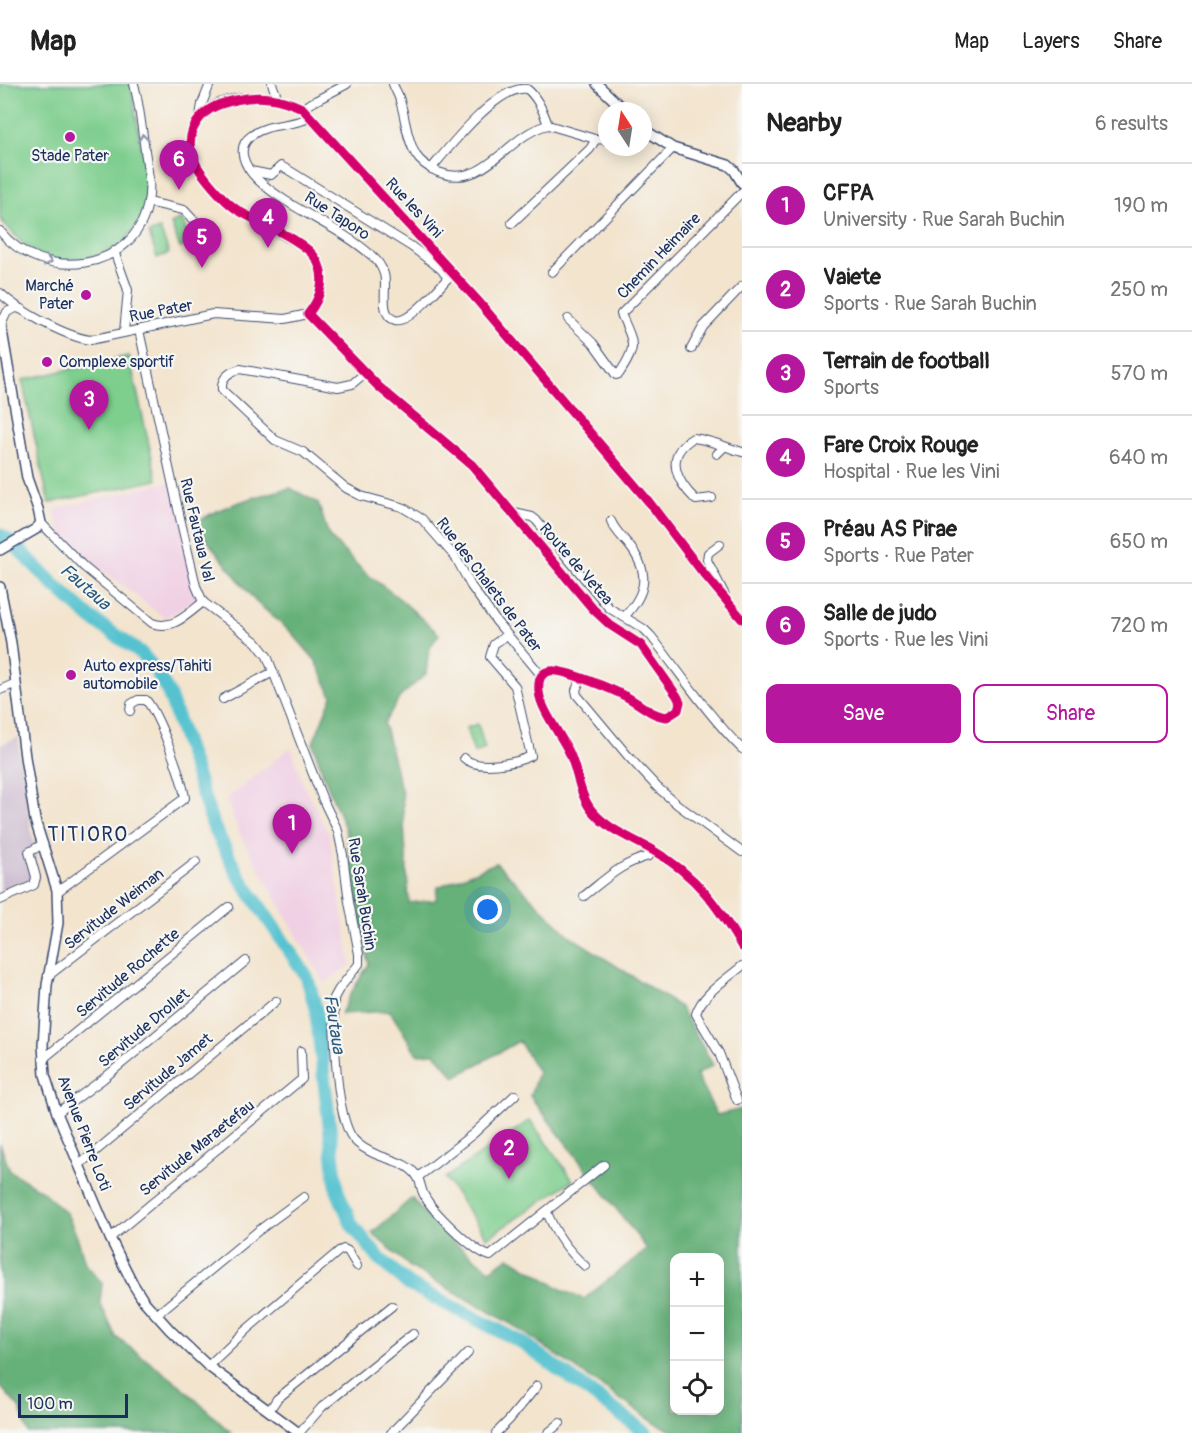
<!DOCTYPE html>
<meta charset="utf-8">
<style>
:root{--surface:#fff;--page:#f2f2f2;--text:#222;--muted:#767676;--line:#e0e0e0;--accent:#b5179e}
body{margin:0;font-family:Pangolin,sans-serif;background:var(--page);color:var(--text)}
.controls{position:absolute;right:18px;bottom:18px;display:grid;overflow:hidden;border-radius:12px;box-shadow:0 3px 15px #0003}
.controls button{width:54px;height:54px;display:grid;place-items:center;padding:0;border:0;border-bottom:2px solid var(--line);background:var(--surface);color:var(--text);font:30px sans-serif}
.compass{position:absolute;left:598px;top:18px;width:54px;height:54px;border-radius:50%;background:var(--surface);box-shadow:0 3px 15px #0003;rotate:348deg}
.scale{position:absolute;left:18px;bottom:15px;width:110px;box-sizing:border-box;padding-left:6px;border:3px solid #1b2f5e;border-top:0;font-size:16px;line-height:21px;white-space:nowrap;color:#1b2f5e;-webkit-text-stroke:4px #f6f6f2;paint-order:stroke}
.you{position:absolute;left:488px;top:826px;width:21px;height:21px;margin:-15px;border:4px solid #fff;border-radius:50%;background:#1a73e8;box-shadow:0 0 0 9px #1a73e833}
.badge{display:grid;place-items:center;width:39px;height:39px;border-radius:50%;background:var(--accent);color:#fff;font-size:20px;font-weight:700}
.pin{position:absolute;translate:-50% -50px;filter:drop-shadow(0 2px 3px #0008)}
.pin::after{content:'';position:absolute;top:32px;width:21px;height:18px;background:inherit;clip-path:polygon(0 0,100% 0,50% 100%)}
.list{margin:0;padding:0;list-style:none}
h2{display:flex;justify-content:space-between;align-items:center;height:78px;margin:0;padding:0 24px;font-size:26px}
h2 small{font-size:20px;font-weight:400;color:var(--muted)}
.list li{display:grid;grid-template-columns:39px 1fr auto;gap:18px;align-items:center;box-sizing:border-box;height:84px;padding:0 24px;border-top:2px solid var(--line)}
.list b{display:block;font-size:22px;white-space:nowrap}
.list p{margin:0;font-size:20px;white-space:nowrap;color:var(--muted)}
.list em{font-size:20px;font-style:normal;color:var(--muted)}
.actions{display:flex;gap:12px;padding:18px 24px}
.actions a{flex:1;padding:14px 0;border:2px solid var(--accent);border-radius:12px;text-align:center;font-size:21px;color:var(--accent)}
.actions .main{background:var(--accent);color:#fff}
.icon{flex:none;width:33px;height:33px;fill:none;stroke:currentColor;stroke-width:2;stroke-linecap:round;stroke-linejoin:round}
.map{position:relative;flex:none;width:742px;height:1349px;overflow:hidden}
header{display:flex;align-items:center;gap:36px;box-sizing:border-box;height:84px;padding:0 30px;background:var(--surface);border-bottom:2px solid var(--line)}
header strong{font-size:28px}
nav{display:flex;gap:33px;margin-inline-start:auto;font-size:21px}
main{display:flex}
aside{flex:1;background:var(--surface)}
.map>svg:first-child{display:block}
.built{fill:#f0d0e4}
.industrial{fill:#cebed1}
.green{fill:#7ece8e;stroke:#4c7e76;stroke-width:1.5}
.forest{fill:#66b179;stroke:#40706c;stroke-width:1.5;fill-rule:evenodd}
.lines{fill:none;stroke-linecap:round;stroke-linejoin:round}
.river{stroke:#56c2d0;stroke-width:14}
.minor-casing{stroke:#3b4a6f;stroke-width:10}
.major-casing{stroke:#3b4a6f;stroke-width:12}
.minor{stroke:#fff;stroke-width:8}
.major{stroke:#fff;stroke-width:9}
.cycleway-casing{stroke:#f6f6f2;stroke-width:13}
.cycleway{stroke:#d6006c;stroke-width:9}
.oneway{stroke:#8d97ae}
.poi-dot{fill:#b5179e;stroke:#f6f6f2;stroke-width:2}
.labels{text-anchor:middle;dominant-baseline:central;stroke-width:4.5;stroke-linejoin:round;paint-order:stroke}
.poi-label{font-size:16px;fill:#1b2f5e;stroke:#f6f6f2;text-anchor:start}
.street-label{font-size:16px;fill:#1b2f5e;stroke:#f6f6f2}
.water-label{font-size:18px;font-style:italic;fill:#2d5b80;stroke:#f6f6f2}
.quarter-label{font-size:20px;letter-spacing:1.5px;fill:#1b2f5e;stroke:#f6f6f2}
</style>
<header>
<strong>Map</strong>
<nav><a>Map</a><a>Layers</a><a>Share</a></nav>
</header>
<main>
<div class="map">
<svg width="742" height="1349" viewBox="0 0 742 1349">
<rect width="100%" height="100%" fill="#f6f6f2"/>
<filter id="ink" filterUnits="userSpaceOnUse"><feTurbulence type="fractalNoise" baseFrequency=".0167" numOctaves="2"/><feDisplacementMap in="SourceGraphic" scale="12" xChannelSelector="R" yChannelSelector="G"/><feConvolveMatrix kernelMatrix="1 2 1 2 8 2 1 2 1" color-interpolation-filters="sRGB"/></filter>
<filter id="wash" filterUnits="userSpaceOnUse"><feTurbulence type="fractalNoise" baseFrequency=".008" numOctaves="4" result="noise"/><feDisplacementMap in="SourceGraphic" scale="24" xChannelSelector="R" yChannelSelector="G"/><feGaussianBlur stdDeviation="1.35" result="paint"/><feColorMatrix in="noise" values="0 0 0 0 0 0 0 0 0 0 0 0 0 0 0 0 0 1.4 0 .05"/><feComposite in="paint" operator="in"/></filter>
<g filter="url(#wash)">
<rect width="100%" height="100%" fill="#f3e4ce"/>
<g class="built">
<polygon points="174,397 200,513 165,534 63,456 54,425"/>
<polygon points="291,663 304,702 329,751 351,881 324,899 239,749 226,715"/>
</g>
<polygon class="industrial" points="19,653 19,665 39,796 0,809 0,661"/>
<g class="green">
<polygon points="0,0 131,0 148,106 144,131 123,160 104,170 70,177 56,177 36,169 22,159 0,135"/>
<polygon points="182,135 191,160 180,164 171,140"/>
<polygon points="160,145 169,169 157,174 149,149"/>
<polygon points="129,272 157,396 49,419 22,296"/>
<polygon points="478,640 485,665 474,669 466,644"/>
<polygon points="530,1036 573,1096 487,1154 445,1094"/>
</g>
<g class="forest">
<path d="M290,404l28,15 11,33 34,35 37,28 39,35 -10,15 -3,25 -26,23 -16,26 18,70 7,110 27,-3 2,-13 58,-24 74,73 110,71 33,58 -17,10 21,40 25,-6v324h-65l-22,-10 -142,-98 -103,-58 -38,-34 40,-35c21,29 49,50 78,72l19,-13 55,34 20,8 63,-50 -117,-153 8,-24 -19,-31 -64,36 -20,-24 -18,1 -27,-43 -49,3 10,-21 18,-29 -24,-136 -22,-54 -10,-31 19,-47 -16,-35 -25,-29 -36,-31 -60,-76c20,-19 68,-30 95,-37zM674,1174h46v152h-46z"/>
<polygon points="0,1060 10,1087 42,1107 67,1130 77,1152 85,1179 102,1199 100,1219 116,1253 180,1301 231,1349 28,1349 20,1325 0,1302"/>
</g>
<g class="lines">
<polyline class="river" points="0,451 15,461 55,502 92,535 140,568 157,588 169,610 213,741 237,789 307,893 316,926 337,1106 352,1141 378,1173 408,1200 521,1258 646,1349"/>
</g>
</g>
<g filter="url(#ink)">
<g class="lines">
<g class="minor-casing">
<g id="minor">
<polyline points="272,0 278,15"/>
<path d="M393,0c2,6 6,11 7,17 6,18 6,37 16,54 5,8 13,13 22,17 47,19 68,-37 110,-47l47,14 12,1"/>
<polyline points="302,24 347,0"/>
<polyline points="200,32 202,20 210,0"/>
<path d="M311,33c-19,10 -43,5 -60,19 -16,12 -6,31 6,43 33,31 80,46 114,76 6,5 11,12 13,19 4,12 -6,41 11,46 14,5 49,-38 58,-48"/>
<path d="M431,85c15,-18 67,-85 96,-80 10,8 17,24 21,36"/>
<polyline points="251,87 271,91 281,82 290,87 412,163 441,185 448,194"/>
<polyline points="148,118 184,126 211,155"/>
<polyline points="512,139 590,65 596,55"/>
<path d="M0,147c41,52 136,42 148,-29 4,-19 -2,-40 -4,-59 -3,-20 -5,-40 -10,-59"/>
<polyline points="114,167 128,206 124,248"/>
<polyline points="552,188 673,64"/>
<path d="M0,209c19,18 64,43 90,47l123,-26 72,5 23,-5"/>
<path d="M308,230l71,73 93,78 121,144 17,16 31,20 36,51 3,6 -2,8 -11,7c-15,-1 -27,-13 -40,-20 -13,-7 -65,-29 -77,-26 -11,2 -12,11 -11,21 2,18 22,43 30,60 9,19 10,44 24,60 15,18 41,27 61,39 42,24 64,55 88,96"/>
<path d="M308,230c17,-21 19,-47 -2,-66 -40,-23 -84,-40 -110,-82 -6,-10 -8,-23 -3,-35 2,-7 6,-15 12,-20 17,-14 50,-17 71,-13 9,2 18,7 26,10l176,193 171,201 51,67 42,50"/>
<path d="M568,235l25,24 23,32 3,-1c19,-28 15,-30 2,-60l121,-122"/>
<polyline points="1,241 7,228 16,224 22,225"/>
<polyline points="691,265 703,243 742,202"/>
<path d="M365,289l-13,11 -14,3 -98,-18c-11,3 -19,8 -18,21l53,50 28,12 43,36 15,8 41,11 20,12 34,39 15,28 25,35 45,54"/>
<polyline points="717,370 724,363"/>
<path d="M712,414l-16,2c-19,-18 -33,-44 -3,-62 18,2 32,9 49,14"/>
<path d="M514,429l18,4 4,3 73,88 35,21 7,7c30,38 56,78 91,113"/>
<path d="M611,437c3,8 11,16 17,23 22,27 20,48 -4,73"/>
<path d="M41,439l43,44 68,56c20,8 36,-9 51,-21l-7,-16 -16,-68 -41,-188"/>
<polyline points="720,460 708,469 707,476 725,511"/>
<path d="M203,518l53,40 11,14 56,144 15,31 5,24 6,47 10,52v10l-20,25 -5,9c0,35 1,106 16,136 4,8 13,14 21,18 15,8 38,9 47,26 3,5 3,12 6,17 8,16 49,56 66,61l114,-91"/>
<polyline points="581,595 576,606 577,611 628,672 657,703 678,721 742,768"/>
<polyline points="0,606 16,599"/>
<polyline points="223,615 273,588"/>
<path d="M464,674c13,13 52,5 67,-2l-16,-70 -25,-29 4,-13 13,-9"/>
<path d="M57,808l128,-94c-3,-21 -26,-83 -39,-98h-8l-7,4 -1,7"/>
<path d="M584,812c23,-18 36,-32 65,-40l3,-6"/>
<polyline points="0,816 34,801 36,793 29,768 43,760"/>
<polyline points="48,892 196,778"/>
<polyline points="43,975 229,823"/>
<path d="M737,1016l-18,-47 -23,-39c5,-19 31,-35 46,-48"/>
<polyline points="57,1029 103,995 246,877"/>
<polyline points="79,1081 276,917"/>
<polyline points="418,1093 473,1050 515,1011"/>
<path d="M547,1128c8,21 21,39 38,54"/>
<polyline points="110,1154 302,995 301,967"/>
<polyline points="156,1231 258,1147 304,1113"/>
<polyline points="208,1282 246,1246 339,1167 344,1165 348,1167 357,1182"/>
<polyline points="269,1327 277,1315 392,1222"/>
<polyline points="299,1349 322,1323 413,1250"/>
<polyline points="391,1349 468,1269"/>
<polyline points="496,1349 509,1336 537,1302"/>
<polyline points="548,1349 560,1339"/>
</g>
</g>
<g class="major-casing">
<g id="major">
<polyline points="597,0 625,27"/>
<polyline points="643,45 673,64 728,81 734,86 742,99"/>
<polyline points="0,235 27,394 38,425 41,439 36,445 0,466"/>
<polyline points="0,503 11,559 25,673 35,736 57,806 58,839 47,901 43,961 45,991 57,1029 110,1154 133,1200 143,1216 170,1246 208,1282 299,1349"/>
</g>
</g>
<use href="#minor" class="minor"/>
<use href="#major" class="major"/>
<g class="cycleway-casing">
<path id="cycleway" d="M742,535l-42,-50 -51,-67 -171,-201 -176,-193c-22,-10 -42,-14 -66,-8 -20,4 -34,10 -43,29 -7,18 0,33 11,47 10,13 21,26 35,35 20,12 66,29 77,48 11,18 5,39 -8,55l71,73 93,78 121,144 17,16 31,20 36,51 3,6 -2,8 -11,7c-15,-1 -27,-13 -40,-20 -13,-7 -65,-29 -77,-26 -11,2 -12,11 -11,21 2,18 22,43 30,60 9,19 10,44 24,60 15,18 41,27 61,39 42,24 64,55 88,96"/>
</g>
<use href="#cycleway" class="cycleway"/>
</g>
<defs><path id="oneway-chevron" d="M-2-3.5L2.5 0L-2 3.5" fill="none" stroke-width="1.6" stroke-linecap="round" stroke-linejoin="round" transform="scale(1.5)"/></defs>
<g class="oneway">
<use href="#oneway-chevron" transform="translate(143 54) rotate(-98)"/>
<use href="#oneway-chevron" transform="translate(48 177) rotate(14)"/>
</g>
</g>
<g class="poi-dot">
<circle cx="70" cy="53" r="6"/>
<circle cx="86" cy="211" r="6"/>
<circle cx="47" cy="278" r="6"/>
<circle cx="71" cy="591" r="6"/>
</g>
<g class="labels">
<g class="poi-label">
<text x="70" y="72" text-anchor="middle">Stade Pater</text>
<text x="74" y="202" text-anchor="end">Marché<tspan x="74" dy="18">Pater</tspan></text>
<text x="59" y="278">Complexe sportif</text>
<text x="83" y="582">Auto express/Tahiti<tspan x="83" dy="18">automobile</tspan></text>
</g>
<g class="street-label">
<text transform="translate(414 124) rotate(47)">Rue les Vini</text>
<text transform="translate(337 132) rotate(33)">Rue Taporo</text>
<text transform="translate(659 172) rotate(-46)">Chemin Heimaire</text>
<text transform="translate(161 227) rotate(-11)">Rue Pater</text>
<text transform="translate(197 446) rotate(77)">Rue Fautaua Val</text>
<text transform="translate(576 480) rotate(49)">Route de Vetea</text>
<text transform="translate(489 501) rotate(53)">Rue des Chalets de Pater</text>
<text transform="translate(362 810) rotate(81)">Rue Sarah Buchin</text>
<text transform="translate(114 825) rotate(-38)">Servitude Weiman</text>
<text transform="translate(128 889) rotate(-40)">Servitude Rochette</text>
<text transform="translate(144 944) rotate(-40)">Servitude Drollet</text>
<text transform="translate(168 988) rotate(-40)">Servitude Jamet</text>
<text transform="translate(84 1049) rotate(69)">Avenue Pierre Loti</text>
<text transform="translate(197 1064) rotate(-39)">Servitude Maraetefau</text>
</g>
<g class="water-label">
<text transform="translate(85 503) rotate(41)">Fautaua</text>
<text transform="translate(334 940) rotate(81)">Fautaua</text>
</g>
<g class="quarter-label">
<text x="88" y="750">TITIORO</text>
</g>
</g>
</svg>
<div class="controls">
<button>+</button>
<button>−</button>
<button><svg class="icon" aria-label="locate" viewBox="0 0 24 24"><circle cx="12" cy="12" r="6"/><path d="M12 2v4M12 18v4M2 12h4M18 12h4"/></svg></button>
</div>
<svg class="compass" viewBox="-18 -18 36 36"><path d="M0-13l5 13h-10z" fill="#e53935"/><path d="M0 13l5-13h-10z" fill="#767676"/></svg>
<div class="scale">100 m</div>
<div class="you"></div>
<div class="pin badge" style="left:292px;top:770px">1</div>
<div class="pin badge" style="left:509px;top:1095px">2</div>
<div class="pin badge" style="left:89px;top:346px">3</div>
<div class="pin badge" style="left:268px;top:164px">4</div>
<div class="pin badge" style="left:202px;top:184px">5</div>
<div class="pin badge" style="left:179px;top:106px">6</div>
</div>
<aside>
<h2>Nearby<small>6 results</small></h2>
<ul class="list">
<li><span class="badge">1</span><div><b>CFPA</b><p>University · Rue Sarah Buchin</p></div><em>190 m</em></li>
<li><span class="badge">2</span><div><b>Vaiete</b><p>Sports · Rue Sarah Buchin</p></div><em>250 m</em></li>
<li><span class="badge">3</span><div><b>Terrain de football</b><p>Sports</p></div><em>570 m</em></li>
<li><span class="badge">4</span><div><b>Fare Croix Rouge</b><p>Hospital · Rue les Vini</p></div><em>640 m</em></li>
<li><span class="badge">5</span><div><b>Préau AS Pirae</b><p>Sports · Rue Pater</p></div><em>650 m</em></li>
<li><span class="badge">6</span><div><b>Salle de judo</b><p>Sports · Rue les Vini</p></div><em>720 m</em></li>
</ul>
<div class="actions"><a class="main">Save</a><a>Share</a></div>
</aside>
</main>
